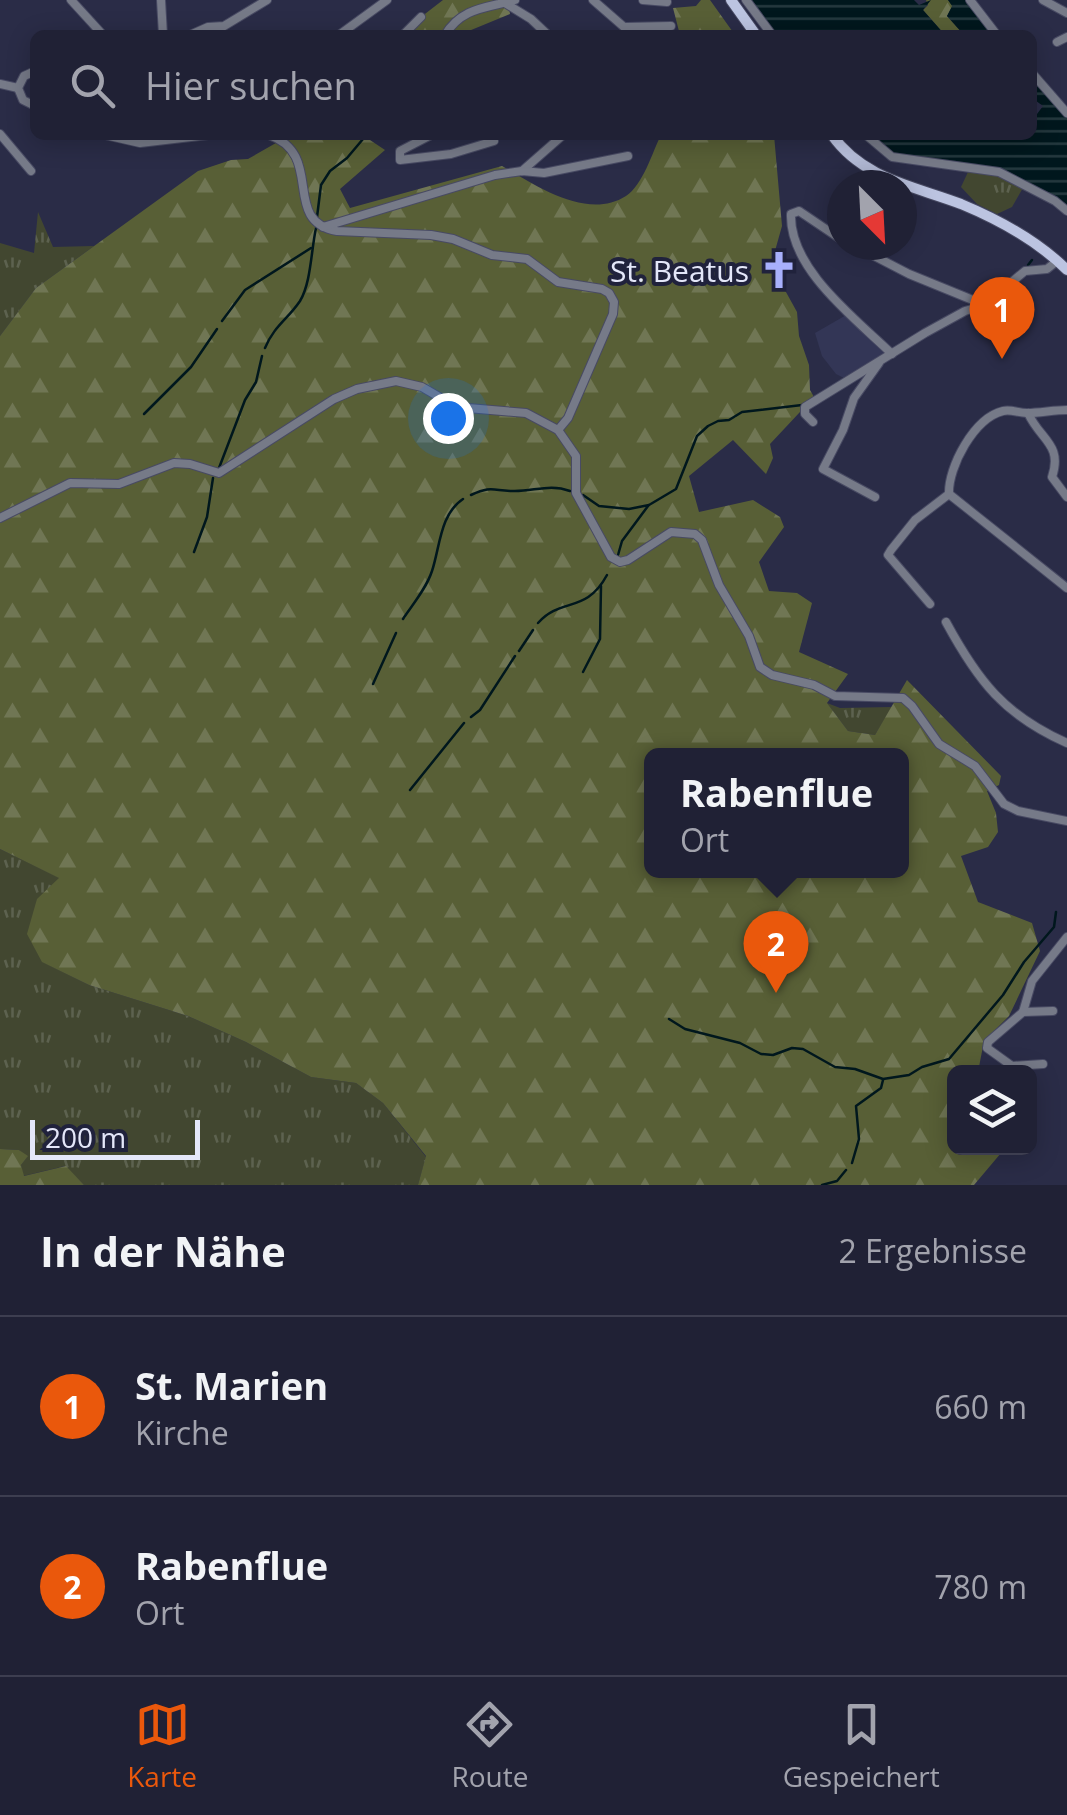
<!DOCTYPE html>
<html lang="de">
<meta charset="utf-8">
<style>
:root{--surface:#202135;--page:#2d2e41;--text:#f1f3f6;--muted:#a2a3ad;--line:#3d3e50;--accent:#ea580c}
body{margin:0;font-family:"Open Sans",sans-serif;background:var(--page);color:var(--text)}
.controls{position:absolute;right:30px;bottom:30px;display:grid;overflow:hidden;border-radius:15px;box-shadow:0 5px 25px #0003}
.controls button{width:90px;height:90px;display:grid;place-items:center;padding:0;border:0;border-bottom:2px solid var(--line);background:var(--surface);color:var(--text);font:50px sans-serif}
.compass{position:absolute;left:827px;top:170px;width:90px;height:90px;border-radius:50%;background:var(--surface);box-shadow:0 5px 25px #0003;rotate:156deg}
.scale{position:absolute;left:30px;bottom:25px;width:170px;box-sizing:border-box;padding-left:10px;border:5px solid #e4e7f9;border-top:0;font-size:28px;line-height:35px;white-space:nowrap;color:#e4e7f9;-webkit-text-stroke:8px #20223c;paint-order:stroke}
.you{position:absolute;left:448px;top:418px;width:35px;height:35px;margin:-25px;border:8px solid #fff;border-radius:50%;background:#1a73e8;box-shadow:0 0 0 15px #1a73e833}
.badge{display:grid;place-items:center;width:65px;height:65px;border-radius:50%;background:var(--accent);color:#fff;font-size:32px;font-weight:700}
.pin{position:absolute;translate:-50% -82px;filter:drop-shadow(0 2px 5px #0008)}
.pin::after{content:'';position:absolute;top:52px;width:35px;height:30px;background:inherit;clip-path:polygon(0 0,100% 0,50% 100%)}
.popup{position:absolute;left:644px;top:748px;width:265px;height:130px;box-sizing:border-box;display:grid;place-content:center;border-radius:15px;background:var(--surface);filter:drop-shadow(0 2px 8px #0005);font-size:32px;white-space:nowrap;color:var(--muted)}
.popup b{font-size:38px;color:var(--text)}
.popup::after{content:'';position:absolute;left:50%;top:100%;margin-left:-20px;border:20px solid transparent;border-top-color:var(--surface)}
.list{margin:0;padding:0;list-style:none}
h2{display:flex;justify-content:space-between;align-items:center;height:130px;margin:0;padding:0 40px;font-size:42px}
h2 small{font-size:32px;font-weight:400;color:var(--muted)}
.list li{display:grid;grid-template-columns:65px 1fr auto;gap:30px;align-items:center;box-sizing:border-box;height:180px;padding:0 40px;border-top:2px solid var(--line)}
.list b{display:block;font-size:38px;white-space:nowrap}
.list p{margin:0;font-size:32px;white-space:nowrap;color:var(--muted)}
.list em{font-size:32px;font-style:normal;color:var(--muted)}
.icon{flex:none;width:55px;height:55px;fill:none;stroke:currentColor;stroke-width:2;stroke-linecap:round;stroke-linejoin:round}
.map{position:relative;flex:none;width:1067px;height:1185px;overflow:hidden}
.search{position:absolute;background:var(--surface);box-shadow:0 5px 25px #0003;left:30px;right:30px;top:30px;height:110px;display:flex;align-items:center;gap:25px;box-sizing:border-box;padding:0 35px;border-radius:15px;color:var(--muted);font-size:38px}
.sheet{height:490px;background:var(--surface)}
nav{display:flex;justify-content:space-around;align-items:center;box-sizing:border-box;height:140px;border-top:2px solid var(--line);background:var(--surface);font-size:28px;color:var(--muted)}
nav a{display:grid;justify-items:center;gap:5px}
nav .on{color:var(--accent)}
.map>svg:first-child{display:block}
.built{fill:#333656}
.grass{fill:url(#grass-tufts)}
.forest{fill:url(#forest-firs);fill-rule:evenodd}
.water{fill:url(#water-rules)}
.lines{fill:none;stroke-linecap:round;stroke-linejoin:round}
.stream{stroke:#00171d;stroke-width:2.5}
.minor-casing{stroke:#484a63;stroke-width:10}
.major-casing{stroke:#484a63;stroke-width:12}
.minor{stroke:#767a88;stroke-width:8}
.major{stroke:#bcc4e1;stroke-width:10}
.labels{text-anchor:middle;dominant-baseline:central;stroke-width:8;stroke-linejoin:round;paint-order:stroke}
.poi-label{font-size:30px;fill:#e4e7f9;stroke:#20223c;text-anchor:end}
</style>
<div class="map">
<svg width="1067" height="1185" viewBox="0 0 1067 1185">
<defs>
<pattern id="grass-tufts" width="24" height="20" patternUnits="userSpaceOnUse" patternTransform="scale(2.5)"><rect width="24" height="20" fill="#424730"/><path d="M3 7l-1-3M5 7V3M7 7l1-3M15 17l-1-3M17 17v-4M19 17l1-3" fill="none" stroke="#5d624f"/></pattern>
<pattern id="forest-firs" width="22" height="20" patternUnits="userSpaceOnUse" patternTransform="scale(2.5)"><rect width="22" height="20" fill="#585f36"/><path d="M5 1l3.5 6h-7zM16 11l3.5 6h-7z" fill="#707654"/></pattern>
<pattern id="water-rules" width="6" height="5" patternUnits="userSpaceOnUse" patternTransform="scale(2.5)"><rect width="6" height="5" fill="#00171d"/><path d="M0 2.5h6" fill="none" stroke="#25393f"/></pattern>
</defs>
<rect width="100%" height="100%" fill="#2a2c47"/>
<polygon class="built" points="848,314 886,354 846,379 836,374 822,356 815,333"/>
<g class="grass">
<polygon points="969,170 999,175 1024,186 1012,207 997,214 977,204 961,187"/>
<polygon points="38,212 53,247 94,246 36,288 0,336 0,243 34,253"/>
<polygon points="827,703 840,708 892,707 875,735 848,731"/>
<polygon points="0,849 60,878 43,962 89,985 188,1016 246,1042 311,1077 356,1083 383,1103 426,1157 418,1185 84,1185 65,1166 23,1176 21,1165 27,1157 19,1150 0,1149"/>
</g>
<g class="forest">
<polygon points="443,0 508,0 510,14 459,35 409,35 421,17"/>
<polygon points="701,0 710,0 735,35 680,35 673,8 696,6"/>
<polygon points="926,0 948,0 953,6 947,16 964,35 945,35 923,10 928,5"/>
<path d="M290,135h81l-1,5 15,10 -45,39 10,19 152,-42c33,19 85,55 124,30 17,-11 26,-43 35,-61h113l8,91 -11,39 26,47 2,24 10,29 1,25 4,7 -44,47 3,14 -7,16 -33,-34 -44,36 10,36 54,-12 27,17 4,10 -25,35 10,29 28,2 15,10 -13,49 49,22 -21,29 21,28 27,4 32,-55 94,96 -2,9 -12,6 9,22 2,19 -10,15 -27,9 17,46 54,21 8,28 -31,65 -25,25 -6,31h-24v76h45l2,5 -27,32h-556l8,-29 -43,-53 -27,-20 -45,-6 -65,-35 -58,-26 -99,-31 -47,-23 -15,-28 10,-35 22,-21 -59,-29v-513l36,-48 162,-117 33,-11 17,-1zM651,756h250v114h-250z"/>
<polygon points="0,1149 19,1150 28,1156 21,1165 24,1176 66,1166 84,1185 0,1185"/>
</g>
<g class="water">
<polygon points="748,0 914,0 919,5 931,0 923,10 945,35 774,35"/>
<polygon points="948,0 965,0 993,35 964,35 947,16 952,6"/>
<polygon points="1032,79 1047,91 1067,117 1067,209 1018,179 888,153 869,135 1032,135 1032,112 1037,114 1043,106 1032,98"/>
</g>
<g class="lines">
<g class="stream">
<polyline points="317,217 321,185 330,171 347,158 363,139"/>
<polyline points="1028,265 1032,260"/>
<polyline points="222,321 245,290 311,248"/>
<path d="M265,348c9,-22 23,-29 35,-47 11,-18 11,-50 16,-73"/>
<polyline points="144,414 191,367 217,329"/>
<polyline points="219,468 245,400 256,382 262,356"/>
<path d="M471,495c20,-9 20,-5 41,-4 21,1 37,-8 58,0"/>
<polyline points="583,495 599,506 629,509 649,505 676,489 697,436 708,426 718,421 729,420 742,412 802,405"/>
<polyline points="194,552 207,517 213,478"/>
<polyline points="618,555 622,541 648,506"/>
<path d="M403,619c10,-15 23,-30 29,-48 8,-24 8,-57 31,-72"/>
<path d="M538,623c23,-26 48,-9 69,-48"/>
<polyline points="519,651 533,630"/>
<polyline points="583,672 600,639 601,586"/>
<polyline points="373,684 396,633"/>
<polyline points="471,717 480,710 515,656"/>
<polyline points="410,790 464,723"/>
<polyline points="669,1019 685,1029 740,1043 761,1054 773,1055 792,1048 803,1049 835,1067 855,1069 883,1079 909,1075 922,1067 949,1059 1003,995 1024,962 1054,927 1056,912"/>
<polyline points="852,1163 859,1139 856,1106 881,1088 883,1080"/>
<polyline points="822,1185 837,1181 846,1170"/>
</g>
<g class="minor-casing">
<g id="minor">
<polyline points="71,0 103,35"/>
<polyline points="161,0 163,35"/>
<polyline points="593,0 624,27 671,26"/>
<polyline points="643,0 667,2"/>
<polyline points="746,0 772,35"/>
<polyline points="970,0 997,35"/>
<polyline points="1043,0 1067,13"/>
<polyline points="505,3 531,19 548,35"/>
<polyline points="190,35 208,27 224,26 267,0"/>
<polyline points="339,35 387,0"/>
<polyline points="403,35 421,17"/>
<path d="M445,35c17,-28 42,-27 70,-35"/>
<polyline points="1057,42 1067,37"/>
<polyline points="35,71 24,76 18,88 23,100 35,106"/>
<polyline points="1032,73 1067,113"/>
<polyline points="0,84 18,88"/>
<polyline points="0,134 31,171"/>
<polyline points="105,135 140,143 208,135"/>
<path d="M269,135c57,20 11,86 68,96l94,4 22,4 39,16 35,4 31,23 44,7 7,4 5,9 -1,12 -45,104 -10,12"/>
<polyline points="431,135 400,151 400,160 451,154 494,141"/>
<polyline points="866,135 892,157 999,172 1055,201 1067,211"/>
<polyline points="522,171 563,135"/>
<polyline points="323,227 495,175 522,171 544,173 628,156"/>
<path d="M842,240l-43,-29 -8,3c-2,55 65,105 101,140"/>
<polyline points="853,245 909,274 985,305"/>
<polyline points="984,305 1025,271 1047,269 1057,261"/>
<path d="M1028,413c12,27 35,31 24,64l15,20"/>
<polyline points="813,422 805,414 805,407 925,333 965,311 985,305"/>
<polyline points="949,494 1067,588"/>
<polyline points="875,497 823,469 843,430 854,398 879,363"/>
<polyline points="0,518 70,483 119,484 174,463 190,464 219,473 334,399 357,389 396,381 422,387 446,401 468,408 526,413 558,430 576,456 576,493 611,557 620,562 628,560 671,532 695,534 702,540 719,585 749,636 760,667 772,675 814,685 835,696 903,698 912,706 939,744 975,766 1004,804 1018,811 1067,821"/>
<path d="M930,604l-42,-49 3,-5 24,-30 34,-26c-1,-27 25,-76 54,-83 8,-2 15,2 24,2 13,0 27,-3 40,-3"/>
<path d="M946,622c32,59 58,93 121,121"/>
<polyline points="1023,1012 1053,1011"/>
<polyline points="1043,1064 1012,1066 987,1048 988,1042 1023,1012 1032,981 1067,937"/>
</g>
</g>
<g class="major-casing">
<g id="major">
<polyline points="731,0 756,35"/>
<path d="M832,135c31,44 82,51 129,69 36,15 78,38 106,66"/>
</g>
</g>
<use href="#minor" class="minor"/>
<use href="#major" class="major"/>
</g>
<defs>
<g id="church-bare" transform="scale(3)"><path d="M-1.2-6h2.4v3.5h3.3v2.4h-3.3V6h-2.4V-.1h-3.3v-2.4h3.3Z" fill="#a8b0fc" stroke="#20223c" stroke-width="2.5" paint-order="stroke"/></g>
</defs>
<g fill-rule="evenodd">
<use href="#church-bare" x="779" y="270"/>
</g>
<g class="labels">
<g class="poi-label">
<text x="749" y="270">St. Beatus</text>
</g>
</g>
</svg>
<div class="controls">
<button><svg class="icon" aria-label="layers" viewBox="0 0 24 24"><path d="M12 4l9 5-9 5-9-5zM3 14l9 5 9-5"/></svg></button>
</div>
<svg class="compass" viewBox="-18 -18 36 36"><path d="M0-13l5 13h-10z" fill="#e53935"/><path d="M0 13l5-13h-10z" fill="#a2a3ad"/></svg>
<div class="scale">200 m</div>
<div class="you"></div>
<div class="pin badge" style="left:1002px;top:359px">1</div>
<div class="pin badge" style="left:776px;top:993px">2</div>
<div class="popup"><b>Rabenflue</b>Ort</div>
<div class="search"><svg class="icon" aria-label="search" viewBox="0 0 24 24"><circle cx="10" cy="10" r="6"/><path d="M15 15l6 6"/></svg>Hier suchen</div>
</div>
<section class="sheet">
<h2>In der Nähe<small>2 Ergebnisse</small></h2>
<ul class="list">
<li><span class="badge">1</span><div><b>St. Marien</b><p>Kirche</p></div><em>660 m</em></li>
<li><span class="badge">2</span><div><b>Rabenflue</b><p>Ort</p></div><em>780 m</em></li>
</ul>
</section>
<nav>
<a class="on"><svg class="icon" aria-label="map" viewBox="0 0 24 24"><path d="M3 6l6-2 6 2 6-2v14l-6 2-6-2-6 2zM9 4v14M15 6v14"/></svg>Karte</a>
<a><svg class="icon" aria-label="directions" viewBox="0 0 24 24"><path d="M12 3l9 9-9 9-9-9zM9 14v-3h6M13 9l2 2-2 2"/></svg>Route</a>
<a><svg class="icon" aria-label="saved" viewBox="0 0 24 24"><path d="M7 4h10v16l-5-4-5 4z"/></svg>Gespeichert</a>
</nav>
